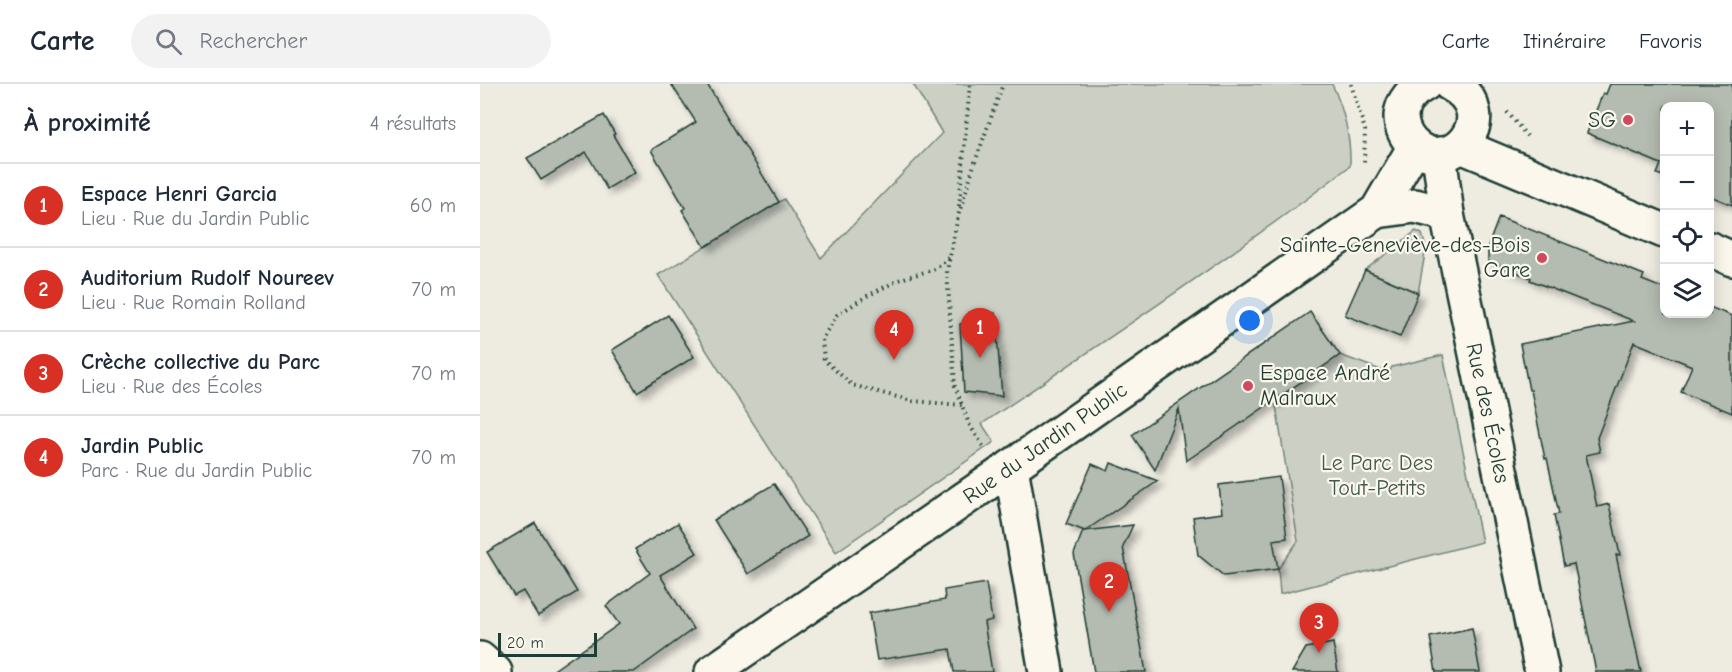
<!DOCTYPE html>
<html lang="fr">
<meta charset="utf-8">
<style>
:root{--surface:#fff;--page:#f2f2f3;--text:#1f2937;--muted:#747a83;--line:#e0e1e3;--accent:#d93025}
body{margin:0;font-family:"Comic Neue",sans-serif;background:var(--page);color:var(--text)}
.controls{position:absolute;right:18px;top:18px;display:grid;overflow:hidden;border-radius:12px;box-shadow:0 3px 15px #0003}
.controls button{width:54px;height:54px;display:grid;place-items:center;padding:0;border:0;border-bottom:2px solid var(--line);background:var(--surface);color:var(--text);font:30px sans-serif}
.scale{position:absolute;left:18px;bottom:15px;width:99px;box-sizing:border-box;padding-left:6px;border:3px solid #1f3d34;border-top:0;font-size:16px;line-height:21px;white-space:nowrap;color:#1f3d34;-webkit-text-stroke:4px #fbf7ec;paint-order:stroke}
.you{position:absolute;left:770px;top:237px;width:21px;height:21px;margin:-15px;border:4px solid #fff;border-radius:50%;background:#1a73e8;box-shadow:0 0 0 9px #1a73e833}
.badge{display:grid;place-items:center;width:39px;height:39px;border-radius:50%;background:var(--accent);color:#fff;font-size:20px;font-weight:700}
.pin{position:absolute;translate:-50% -50px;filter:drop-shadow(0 2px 3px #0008)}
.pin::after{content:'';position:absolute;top:32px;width:21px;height:18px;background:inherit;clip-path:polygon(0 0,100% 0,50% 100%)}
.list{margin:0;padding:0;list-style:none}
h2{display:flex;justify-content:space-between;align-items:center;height:78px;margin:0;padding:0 24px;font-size:26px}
h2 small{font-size:20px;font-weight:400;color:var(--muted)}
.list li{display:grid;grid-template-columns:39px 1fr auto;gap:18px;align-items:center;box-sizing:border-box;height:84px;padding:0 24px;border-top:2px solid var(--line)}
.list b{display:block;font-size:22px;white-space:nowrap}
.list p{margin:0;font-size:20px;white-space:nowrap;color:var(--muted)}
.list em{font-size:20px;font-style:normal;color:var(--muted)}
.icon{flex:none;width:33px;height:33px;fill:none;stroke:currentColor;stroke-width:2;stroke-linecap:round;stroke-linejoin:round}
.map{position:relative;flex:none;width:1252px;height:588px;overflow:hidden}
header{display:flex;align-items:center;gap:36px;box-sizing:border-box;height:84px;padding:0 30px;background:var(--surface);border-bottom:2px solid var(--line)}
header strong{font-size:28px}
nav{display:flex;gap:33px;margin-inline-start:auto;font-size:21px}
.search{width:420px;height:54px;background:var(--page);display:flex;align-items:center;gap:15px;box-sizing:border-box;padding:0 21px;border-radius:33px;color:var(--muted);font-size:22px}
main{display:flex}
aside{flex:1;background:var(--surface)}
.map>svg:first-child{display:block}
.green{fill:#cbcfc4;stroke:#75867c;stroke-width:1.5}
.building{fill:#b4bbb0;stroke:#1f3d34;stroke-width:1.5;filter:url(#shadow)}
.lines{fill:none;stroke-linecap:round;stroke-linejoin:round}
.minor-casing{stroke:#1f3d34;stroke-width:38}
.tertiary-casing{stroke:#1f3d34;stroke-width:38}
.path{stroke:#1f3d34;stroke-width:4;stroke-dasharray:1.5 4.5;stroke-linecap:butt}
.minor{stroke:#fbf7ec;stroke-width:33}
.tertiary{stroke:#fbf7ec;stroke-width:33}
.poi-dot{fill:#d1495b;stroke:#fbf7ec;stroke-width:2}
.labels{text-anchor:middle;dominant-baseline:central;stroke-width:4.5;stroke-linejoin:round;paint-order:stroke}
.poi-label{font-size:22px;fill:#1f3d34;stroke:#fbf7ec;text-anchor:end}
.street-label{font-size:22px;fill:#1f3d34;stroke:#fbf7ec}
.park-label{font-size:22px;fill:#415a51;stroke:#fbf7ec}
</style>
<header>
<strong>Carte</strong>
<div class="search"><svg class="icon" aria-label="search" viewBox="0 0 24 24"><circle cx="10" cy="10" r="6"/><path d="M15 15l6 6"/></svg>Rechercher</div>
<nav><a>Carte</a><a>Itinéraire</a><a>Favoris</a></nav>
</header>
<main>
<aside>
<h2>À proximité<small>4 résultats</small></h2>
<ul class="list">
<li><span class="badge">1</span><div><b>Espace Henri Garcia</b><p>Lieu · Rue du Jardin Public</p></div><em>60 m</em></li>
<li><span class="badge">2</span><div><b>Auditorium Rudolf Noureev</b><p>Lieu · Rue Romain Rolland</p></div><em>70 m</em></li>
<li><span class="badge">3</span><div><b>Crèche collective du Parc</b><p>Lieu · Rue des Écoles</p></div><em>70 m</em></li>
<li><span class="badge">4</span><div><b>Jardin Public</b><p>Parc · Rue du Jardin Public</p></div><em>70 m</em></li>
</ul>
</aside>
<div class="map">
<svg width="1252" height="588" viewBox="0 0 1252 588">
<defs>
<filter id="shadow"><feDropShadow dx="5.5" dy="5.5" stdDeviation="3" flood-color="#0004"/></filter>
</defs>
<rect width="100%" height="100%" fill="#eeece1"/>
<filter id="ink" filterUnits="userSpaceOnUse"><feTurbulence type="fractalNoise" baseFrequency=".0167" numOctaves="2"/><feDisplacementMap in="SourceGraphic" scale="12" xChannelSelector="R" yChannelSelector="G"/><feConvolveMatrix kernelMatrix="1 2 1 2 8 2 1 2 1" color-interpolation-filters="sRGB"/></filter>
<g filter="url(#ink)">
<g class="green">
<path d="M433,0h419c12,26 19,53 18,82 -118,91 -244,174 -368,258l12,18 -158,110 -178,-277 126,-76 37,59 121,-125z"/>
<polygon points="936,147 942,150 946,164 938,209 885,186"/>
<polygon points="860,271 909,289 912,283 963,271 1002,458 800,510 798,485 818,457 795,316"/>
</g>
<g class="building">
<polygon points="191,0 227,0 299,118 225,163 202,126 205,124 171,66 216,38"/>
<polygon points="1130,0 1252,0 1252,121 1230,112 1230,22 1185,22 1185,93 1177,90 1181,80 1107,49 1123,9 1126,10"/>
<polygon points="124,31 135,50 133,51 155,88 127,105 106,68 61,96 47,74"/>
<polygon points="1019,133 1164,191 1162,196 1185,205 1185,230 1230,230 1230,223 1252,232 1252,329 1201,308 1212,282 1154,258 1117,354 1120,368 1106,371 1117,423 1129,420 1140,471 1136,471 1161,588 1116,588 1094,480 1084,482 1074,431 1079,430 1067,374 1065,375 1051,306 1049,306 1040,260 1154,237 1050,196 1051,194 1008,177 1008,162"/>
<polygon points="885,186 938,209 920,253 865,231"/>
<polygon points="830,228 860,271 706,377 699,325 675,386 652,351"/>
<polygon points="515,229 522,312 484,308 480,240"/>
<polygon points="188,231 214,273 157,308 132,266"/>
<polygon points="631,379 678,397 605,447 653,441 643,463 666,588 614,588 594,470 603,447 605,447 586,440 612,380 628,387"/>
<polygon points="799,393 807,454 793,456 798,485 744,492 718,471 713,433 742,429 739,401"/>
<polygon points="294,400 328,452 268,490 234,436"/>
<polygon points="55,439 97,508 58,532 43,507 34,512 7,468"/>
<polygon points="198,439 217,469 180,491 213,545 154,588 71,588 139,540 126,522 170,489 155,465"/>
<polygon points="506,499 512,536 504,538 512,588 474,588 470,565 397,576 389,529 465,516 464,506"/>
<polygon points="992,544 1000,588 956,588 950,553"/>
<polygon points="853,559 858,588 812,588 826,564"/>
</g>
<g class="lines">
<g class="minor-casing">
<g id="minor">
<polyline points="959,70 967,130 1062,588"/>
<polyline points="897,127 935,122 967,130"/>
<polyline points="531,383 566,588"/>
<polyline points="0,575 15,588"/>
<polyline points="232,588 531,383 897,127 935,62"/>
</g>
</g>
<g class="tertiary-casing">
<g id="tertiary">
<path d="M945,0c-12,6 -23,17 -24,32 0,9 4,19 10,26 37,41 96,-28 39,-58"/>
<polyline points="981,62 1184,147"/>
<polyline points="1230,165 1252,175"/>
</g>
</g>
<g class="path">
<polyline points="871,0 885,46 884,81"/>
<polyline points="1027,28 1047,52"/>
<polyline points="479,122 490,0"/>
<polyline points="469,174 455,185 421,195 387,212 357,231 342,255 344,276 372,301 432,317 482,321"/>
<polyline points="503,362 489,340 475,302 467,187 478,132 494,81 523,0"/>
</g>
<use href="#minor" class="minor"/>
<use href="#tertiary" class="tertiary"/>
</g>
</g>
<g class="poi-dot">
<circle cx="1148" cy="36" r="6"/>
<circle cx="1062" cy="174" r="6"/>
<circle cx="768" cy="302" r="6"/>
</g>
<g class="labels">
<g class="poi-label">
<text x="1136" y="36">SG</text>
<text x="1050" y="161">Sainte-Geneviève-des-Bois<tspan x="1050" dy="25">Gare</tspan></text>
<text x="780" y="289" text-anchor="start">Espace André<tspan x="780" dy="25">Malraux</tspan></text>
</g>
<g class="street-label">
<text transform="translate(1008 329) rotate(78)">Rue des Écoles</text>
<text transform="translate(565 359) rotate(-35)">Rue du Jardin Public</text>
</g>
<g class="park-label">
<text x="897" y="379">Le Parc Des<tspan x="897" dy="25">Tout-Petits</tspan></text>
</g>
</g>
</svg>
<div class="controls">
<button>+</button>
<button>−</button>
<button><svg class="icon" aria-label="locate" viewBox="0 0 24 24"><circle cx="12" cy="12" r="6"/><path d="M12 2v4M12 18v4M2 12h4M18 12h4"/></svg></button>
<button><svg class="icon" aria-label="layers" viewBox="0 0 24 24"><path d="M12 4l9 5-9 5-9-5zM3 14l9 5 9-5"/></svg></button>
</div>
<div class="scale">20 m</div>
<div class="you"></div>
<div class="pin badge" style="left:500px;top:274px">1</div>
<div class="pin badge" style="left:629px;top:528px">2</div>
<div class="pin badge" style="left:839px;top:569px">3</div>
<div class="pin badge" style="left:414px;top:276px">4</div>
</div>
</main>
